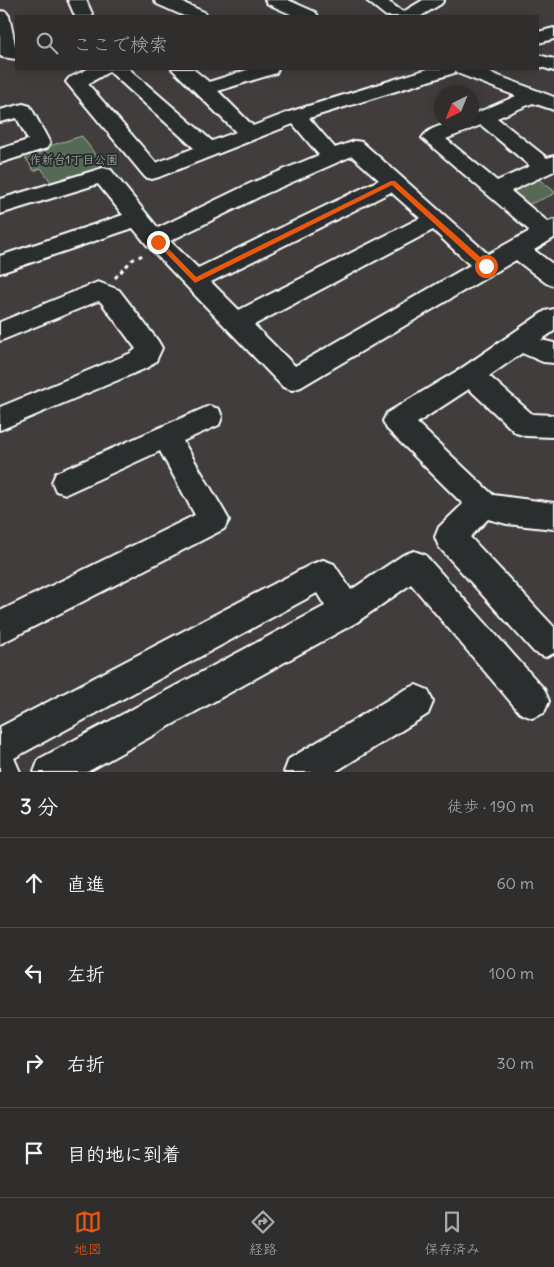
<!DOCTYPE html>
<html lang="ja">
<meta charset="utf-8">
<style>
:root{--surface:#302e2d;--page:#3c3a39;--text:#f1f3f6;--muted:#a8a8aa;--line:#4b4a49;--accent:#ea580c}
body{margin:0;font-family:Delius,"Klee One",sans-serif;background:var(--page);color:var(--text)}
.compass{position:absolute;left:434px;top:85px;width:45px;height:45px;border-radius:50%;background:var(--surface);box-shadow:0 2px 12px #0003;rotate:223deg}
.stop{position:absolute;width:15px;height:15px;margin:-11px;border:4px solid #ea580c;border-radius:50%;background:#fff}
.stop.end{background:#ea580c;border-color:#fff;box-shadow:0 1px 5px #0008}
.list{margin:0;padding:0;list-style:none}
h2{display:flex;justify-content:space-between;align-items:center;height:65px;margin:0;padding:0 20px;font-size:21px}
h2 small{font-size:16px;font-weight:400;color:var(--muted)}
.list li{display:grid;grid-template-columns:32px 1fr auto;gap:15px;align-items:center;box-sizing:border-box;height:90px;padding:0 20px;border-top:1px solid var(--line)}
.list b{display:block;font-size:19px;white-space:nowrap}
.list em{font-size:16px;font-style:normal;color:var(--muted)}
.icon{flex:none;width:28px;height:28px;fill:none;stroke:currentColor;stroke-width:2;stroke-linecap:round;stroke-linejoin:round}
.map{position:relative;flex:none;width:554px;height:772px;overflow:hidden}
.search{position:absolute;background:var(--surface);box-shadow:0 2px 12px #0003;left:15px;right:15px;top:15px;height:55px;display:flex;align-items:center;gap:12px;box-sizing:border-box;padding:0 18px;border-radius:0px;color:var(--muted);font-size:19px}
.sheet{height:425px;background:var(--surface)}
nav{display:flex;justify-content:space-around;align-items:center;box-sizing:border-box;height:70px;border-top:1px solid var(--line);background:var(--surface);font-size:14px;color:var(--muted)}
nav a{display:grid;justify-items:center;gap:2px}
nav .on{color:var(--accent)}
.map>svg:first-child{display:block}
.green{fill:#546954;stroke:#aab4aa}
.lines{fill:none;stroke-linecap:round;stroke-linejoin:round}
.minor-casing{stroke:#fff;stroke-width:4}
.path{stroke:#fff;stroke-width:3;stroke-dasharray:4 4;stroke-linecap:butt}
.minor{fill:#2a2d2e;fill-rule:evenodd}
.route{fill:#ea580c}
.labels{text-anchor:middle;dominant-baseline:central;stroke-width:4;stroke-linejoin:round;paint-order:stroke}
.far-park-label{font-size:12px;fill:#b2bcb2;stroke:#2a2d2e}
</style>
<div class="map">
<svg width="554" height="772" viewBox="0 0 554 772">
<rect width="100%" height="100%" fill="#403d3c"/>
<filter id="ink" filterUnits="userSpaceOnUse"><feTurbulence type="fractalNoise" baseFrequency=".02" numOctaves="2"/><feDisplacementMap in="SourceGraphic" scale="10" xChannelSelector="R" yChannelSelector="G"/><feConvolveMatrix kernelMatrix="1 2 1 2 8 2 1 2 1" color-interpolation-filters="sRGB"/></filter>
<g filter="url(#ink)">
<g class="green">
<polygon points="82,136 106,170 53,185 41,168 34,171 23,154"/>
<polygon points="537,178 554,191 554,194 523,207 510,190"/>
</g>
<g class="lines">
<g class="minor-casing">
<g id="minor">
<polygon points="68,0 86,0 93,16 75,16"/>
<polygon points="154,0 177,0 204,12 207,16 184,16 157,4"/>
<polygon points="265,0 288,0 315,12 318,16 295,16 268,4"/>
<polygon points="366,0 386,0 403,12 423,0 444,0 441,4 421,16 386,16"/>
<polygon points="0,11 6,12 9,16 16,49 16,59 2,57 0,55"/>
<polygon points="554,28 554,39 538,43 538,32"/>
<polygon points="538,55 554,59 554,71 538,66"/>
<path d="M88,69h41l83,72 24,-9 -64,-63h21l16,13 41,-13h28l-2,4 -58,18 35,35 36,-14 139,-43h52l74,28v13l-21,-7 -36,15 50,40 7,-2v15l-43,20 37,31 6,-2v18l-20,12 20,15v21l-8,-3 -30,-23 -215,127 -9,3 -9,-3 -136,-142 -14,-17 -133,45v-17l123,-41 -25,-31 -98,30v-15l103,-31 8,2 47,58 91,-44 70,-29 -26,-31 -134,53 -7,2 -7,-2 -79,-95 3,-4zM456,70l1,3 59,23 -44,19v7c-16,0 -41,2 -50,16l108,93 -42,23 -126,-112 -7,-1 -20,7 -26,-30 145,-45zM110,71l1,2 83,75 -38,15 -68,-79zM481,125l49,41 -33,15 -51,-42zM352,156l27,24 -181,88 -28,-27 95,-47zM391,192l29,26 -181,92 -28,-28zM433,230l37,35 -175,101 -41,-41z"/>
<polygon points="23,104 30,106 50,143 47,148 0,163 0,149 28,140 17,118 0,122 0,110"/>
<polygon points="98,282 119,290 158,341 162,348 156,361 149,367 0,430 0,407 131,353 136,349 101,302 98,301 0,341 0,322"/>
<polygon points="554,309 554,331 541,340 554,343 554,363 543,362 522,353 489,376 532,414 554,415 554,437 526,436 516,433 469,389 417,423 493,495 554,503 554,529 507,524 488,519 470,537 554,627 554,653 545,657 534,652 439,547 435,537 439,527 463,504 387,429 383,421 387,413 462,368 545,311"/>
<polygon points="209,406 219,409 222,417 219,425 183,441 224,511 229,520 224,529 0,644 0,611 195,515 160,451 66,494 56,491 52,482 56,473"/>
<polygon points="414,551 425,555 544,689 549,701 544,713 532,718 520,713 411,584 357,622 87,772 34,772 39,759 325,606 317,593 14,758 20,772 0,772 0,727 312,564 323,560 334,564 351,590 403,555"/>
<polygon points="416,685 428,690 433,702 428,714 335,772 284,772 289,759 404,690"/>
</g>
</g>
<polyline class="path" points="115,278 132,260 145,254"/>
<use href="#minor" class="minor"/>
</g>
</g>
<polygon class="route" points="391,181 395,181 488,264 488,268 483,268 392,185 195,283 155,242 161,241 196,277"/>
<g class="labels">
<g class="far-park-label">
<text x="74" y="159">作新台1丁目公園</text>
</g>
</g>
</svg>
<svg class="compass" viewBox="-18 -18 36 36"><path d="M0-13l5 13h-10z" fill="#e53935"/><path d="M0 13l5-13h-10z" fill="#a8a8aa"/></svg>
<div class="stop" style="left:486px;top:266px"></div>
<div class="stop end" style="left:158px;top:242px"></div>
<div class="search"><svg class="icon" aria-label="search" viewBox="0 0 24 24"><circle cx="10" cy="10" r="6"/><path d="M15 15l6 6"/></svg>ここで検索</div>
</div>
<section class="sheet">
<h2>3 分<small>徒歩 · 190 m</small></h2>
<ul class="list">
<li><svg class="icon" aria-label="ahead" viewBox="0 0 24 24"><path d="M12 20V5M6 11l6-6 6 6"/></svg><div><b>直進</b></div><em>60 m</em></li>
<li><svg class="icon" aria-label="left" viewBox="0 0 24 24"><path d="M17 20v-9H6M10 6l-5 5 5 5"/></svg><div><b>左折</b></div><em>100 m</em></li>
<li><svg class="icon" aria-label="right" viewBox="0 0 24 24"><path d="M7 20v-9h11M14 6l5 5-5 5"/></svg><div><b>右折</b></div><em>30 m</em></li>
<li><svg class="icon" aria-label="arrive" viewBox="0 0 24 24"><path d="M6 21V4h12l-3 4 3 4H6"/></svg><div><b>目的地に到着</b></div></li>
</ul>
</section>
<nav>
<a class="on"><svg class="icon" aria-label="map" viewBox="0 0 24 24"><path d="M3 6l6-2 6 2 6-2v14l-6 2-6-2-6 2zM9 4v14M15 6v14"/></svg>地図</a>
<a><svg class="icon" aria-label="directions" viewBox="0 0 24 24"><path d="M12 3l9 9-9 9-9-9zM9 14v-3h6M13 9l2 2-2 2"/></svg>経路</a>
<a><svg class="icon" aria-label="saved" viewBox="0 0 24 24"><path d="M7 4h10v16l-5-4-5 4z"/></svg>保存済み</a>
</nav>
